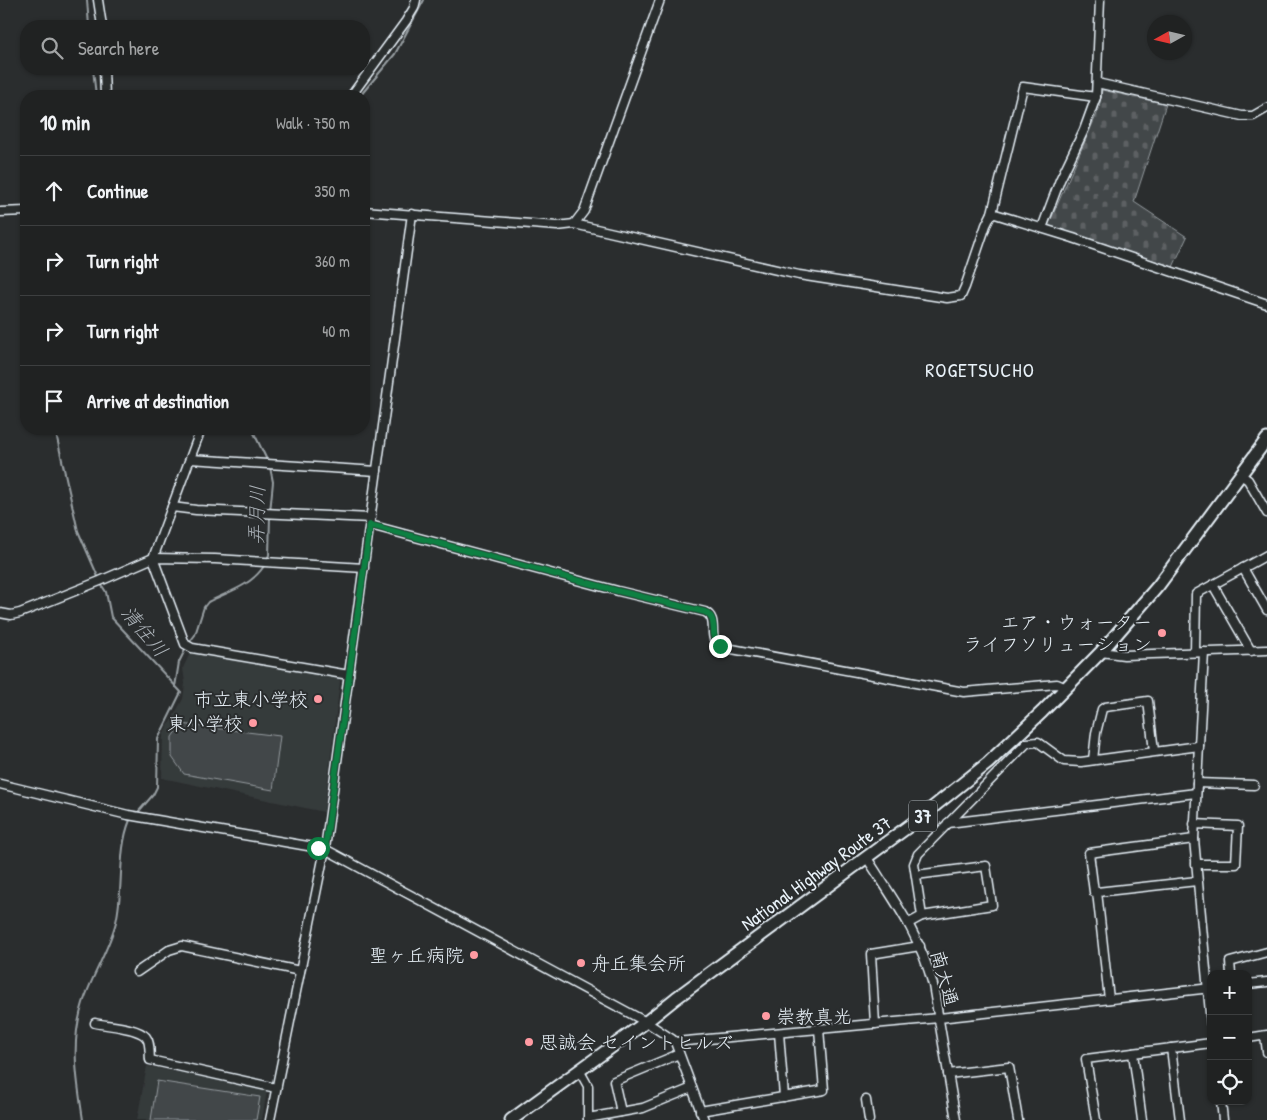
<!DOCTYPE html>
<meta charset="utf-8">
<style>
:root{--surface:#202222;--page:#2d2f2f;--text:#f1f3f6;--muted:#a2a4a5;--line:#3d3f40}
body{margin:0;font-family:"Patrick Hand","Klee One",sans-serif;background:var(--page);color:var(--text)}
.controls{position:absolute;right:15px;bottom:15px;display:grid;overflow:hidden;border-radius:10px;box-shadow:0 1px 4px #0004}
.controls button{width:45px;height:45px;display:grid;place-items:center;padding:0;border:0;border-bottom:1px solid var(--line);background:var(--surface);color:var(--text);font:25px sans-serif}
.compass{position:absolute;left:1147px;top:15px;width:45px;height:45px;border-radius:50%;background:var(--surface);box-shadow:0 1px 4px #0004;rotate:262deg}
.stop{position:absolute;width:15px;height:15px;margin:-11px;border:4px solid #0b8043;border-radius:50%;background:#fff}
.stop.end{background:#0b8043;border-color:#fff;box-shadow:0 1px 5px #0008}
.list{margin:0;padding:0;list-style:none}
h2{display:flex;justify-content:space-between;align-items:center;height:65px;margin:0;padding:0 20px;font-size:21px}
h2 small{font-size:16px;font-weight:400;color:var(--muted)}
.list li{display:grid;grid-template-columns:32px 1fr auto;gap:15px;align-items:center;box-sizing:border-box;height:70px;padding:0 20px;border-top:1px solid var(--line)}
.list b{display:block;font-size:19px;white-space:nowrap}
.list em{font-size:16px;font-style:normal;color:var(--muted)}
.icon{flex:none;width:28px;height:28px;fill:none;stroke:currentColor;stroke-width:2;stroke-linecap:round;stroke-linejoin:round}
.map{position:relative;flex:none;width:1267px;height:1120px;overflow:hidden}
.search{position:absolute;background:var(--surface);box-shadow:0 1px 4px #0004;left:20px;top:20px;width:350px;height:55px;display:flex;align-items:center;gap:12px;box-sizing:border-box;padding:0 18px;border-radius:20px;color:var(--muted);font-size:19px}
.panel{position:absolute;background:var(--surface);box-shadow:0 1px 4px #0004;left:20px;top:90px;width:350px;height:345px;border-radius:20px}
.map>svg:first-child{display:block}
.built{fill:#363a3b}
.cemetery{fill:url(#cemetery-stones);stroke:#959ca0}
.park{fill:#424648;stroke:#959ca0}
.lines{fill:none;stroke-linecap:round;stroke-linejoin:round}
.stream{stroke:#989fa3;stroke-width:2}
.minor-casing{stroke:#e8f1f8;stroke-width:11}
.highway-casing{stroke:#e8f1f8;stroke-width:15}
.minor{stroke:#2a2d2e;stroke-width:8}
.highway{stroke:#2a2d2e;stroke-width:11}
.route{stroke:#0b8043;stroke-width:6}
.poi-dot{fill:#ff9aa2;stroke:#2a2d2e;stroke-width:2}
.labels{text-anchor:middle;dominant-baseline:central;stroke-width:4;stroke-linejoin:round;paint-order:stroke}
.shield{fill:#2a2d2e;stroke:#afb6bb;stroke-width:1}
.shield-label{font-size:18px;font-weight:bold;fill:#e8f1f8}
.poi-label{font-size:19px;fill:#e8f1f8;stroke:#2a2d2e;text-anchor:end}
.street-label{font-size:19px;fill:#e8f1f8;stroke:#2a2d2e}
.neighbourhood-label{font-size:20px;letter-spacing:1px;fill:#e8f1f8;stroke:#2a2d2e}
.water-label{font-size:20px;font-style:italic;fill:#acb3b9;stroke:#2a2d2e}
</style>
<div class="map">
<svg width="1267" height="1120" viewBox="0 0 1267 1120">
<defs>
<pattern id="cemetery-stones" width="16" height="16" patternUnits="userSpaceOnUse" patternTransform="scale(1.25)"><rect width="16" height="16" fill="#424648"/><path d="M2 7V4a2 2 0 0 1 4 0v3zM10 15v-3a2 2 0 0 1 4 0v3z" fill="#5d6163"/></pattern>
</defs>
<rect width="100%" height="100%" fill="#2a2d2e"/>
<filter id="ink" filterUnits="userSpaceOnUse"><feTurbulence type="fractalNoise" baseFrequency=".02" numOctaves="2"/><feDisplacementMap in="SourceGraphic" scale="10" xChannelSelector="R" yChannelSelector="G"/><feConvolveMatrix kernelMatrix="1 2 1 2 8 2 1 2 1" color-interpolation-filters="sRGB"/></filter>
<g filter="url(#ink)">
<g class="built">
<polygon points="191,651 338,676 340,681 324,812 162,778 163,735 183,699 185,683 183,668"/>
<polygon points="147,1066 267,1090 262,1120 137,1120"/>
</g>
<polygon class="cemetery" points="1102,90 1166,104 1134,202 1187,237 1173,267 1048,226 1099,109"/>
<g class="park">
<polygon points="181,724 280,736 273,790 184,774 172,757 172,737"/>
<polygon points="157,1081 260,1097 256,1120 151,1120"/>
</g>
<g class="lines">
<g class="stream">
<polyline points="87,0 89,26"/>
<polyline points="93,69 96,96"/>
<polyline points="360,96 395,54 424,0"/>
<polyline points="55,429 78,531 99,579"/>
<polyline points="252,429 267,460"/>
<polyline points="270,467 273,482 270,512"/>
<polyline points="267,559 269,555 270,517"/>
<polyline points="101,584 106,592 111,617 181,692 158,739 157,787 153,795 139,811"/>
<path d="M188,644l7,-9 9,-28 4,-5c20,-10 43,-16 56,-36"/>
<polyline points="175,687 179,662 186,648"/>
<path d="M83,1120c-6,-41 -13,-76 0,-117 9,-28 26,-53 33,-81 8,-34 1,-70 14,-102"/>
</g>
<g class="minor-casing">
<g id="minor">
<polyline points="98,0 102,26"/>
<polyline points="104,69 105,96"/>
<polyline points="1097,83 1242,116 1253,116 1267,108"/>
<polyline points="351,96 406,21 414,8 416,0"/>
<polyline points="364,211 557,226 574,224 799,275 947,298 961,296 965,287 986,225 992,213 1023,87 1096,97"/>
<polyline points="0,212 26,211"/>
<polyline points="992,213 1073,238 1267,304"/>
<polyline points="574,224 584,211 660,0"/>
<polyline points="1042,228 1060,180 1084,130 1096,97 1100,0"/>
<polyline points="201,429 153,558 185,644 192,648 349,675"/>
<polyline points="190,459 377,471"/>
<polyline points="1241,475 1248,480 1267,513"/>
<polyline points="172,507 196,510 371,518"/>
<path d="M370,525l248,66 87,21c15,7 1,27 15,34 4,1 8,2 12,3l232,43 93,-8 9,4"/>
<polyline points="1243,568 1267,610"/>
<polyline points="1213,585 1251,651"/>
<polyline points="0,613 11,615 20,613 100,581 153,558 215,559 364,568"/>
<polyline points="1101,652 1124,655 1267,650"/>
<polyline points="1195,652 1196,594 1267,555"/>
<polyline points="1204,652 1194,839 1211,1024"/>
<polyline points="1093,760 1096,733 1102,709 1105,707 1148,701 1154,751"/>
<polyline points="1197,783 1254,785"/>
<polyline points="0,784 128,815 325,849 646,1022 672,1039 675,1042 704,1120"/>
<polyline points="948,823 1196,793"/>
<polyline points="1194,824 1238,826 1236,864 1196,864"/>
<path d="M867,858c28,44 52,75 66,127l23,135"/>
<polyline points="916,875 986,866 992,905 922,916"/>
<polyline points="1097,892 1197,881"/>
<polyline points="909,923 922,916 914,864 918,854 1027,743 1038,742 1064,761 1081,762 1199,746"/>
<polyline points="137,972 169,950 182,946 300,971"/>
<polyline points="1231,974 1230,962 1267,952"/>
<polyline points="1248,984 1267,982"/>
<polyline points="1109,999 1097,892 1094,892 1089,853 1194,839"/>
<path d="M95,1023c13,3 42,4 51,14 5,6 3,16 4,23l126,28"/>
<polyline points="875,1024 871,954 920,946"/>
<polyline points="779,1033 784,1097"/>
<polyline points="1265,1036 1267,1052"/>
<polyline points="1248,1038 1267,1035"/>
<polyline points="675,1042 939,1018 1211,988"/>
<polyline points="1171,1048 1180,1120"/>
<polyline points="1133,1053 1142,1120"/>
<polyline points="579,1070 588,1086 588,1120"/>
<polyline points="948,1074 1009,1067 1018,1120"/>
<polyline points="866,1100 869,1120"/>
<polyline points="1221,1101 1223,1120"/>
<polyline points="700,1111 824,1090 819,1029"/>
<polyline points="621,1112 614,1081 679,1054"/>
<polyline points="588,1118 643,1108 692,1088"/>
<polyline points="270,1120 325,849 412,214"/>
<polyline points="1096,1120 1086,1059 1211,1043"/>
</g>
</g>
<g class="highway-casing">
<polyline id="highway" points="511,1120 646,1022 676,998 917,820 988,763 1042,712 1101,652 1158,586 1267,439"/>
</g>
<use href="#minor" class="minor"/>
<use href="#highway" class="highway"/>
</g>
</g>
<g class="lines" filter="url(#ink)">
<path class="route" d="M318,848l7,1 1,-8 44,-316 248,66 87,21c15,7 3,25 15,34"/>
</g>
<g class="poi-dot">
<circle cx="1162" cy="633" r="5"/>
<circle cx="318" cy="699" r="5"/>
<circle cx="253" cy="723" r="5"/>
<circle cx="474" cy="955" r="5"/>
<circle cx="581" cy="963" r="5"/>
<circle cx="766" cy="1016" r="5"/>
<circle cx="529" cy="1042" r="5"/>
</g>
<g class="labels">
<rect class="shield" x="909" y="800.5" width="28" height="31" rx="4"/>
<g class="shield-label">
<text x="923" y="816">37</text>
</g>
<g class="poi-label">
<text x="1152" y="622">エア・ウォーター<tspan x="1152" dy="22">ライフソリューション</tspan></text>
<text x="308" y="699">市立東小学校</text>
<text x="243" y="723">東小学校</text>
<text x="464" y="955">聖ヶ丘病院</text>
<text x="591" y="963" text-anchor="start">舟丘集会所</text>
<text x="776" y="1016" text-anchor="start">崇教真光</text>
<text x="539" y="1042" text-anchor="start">思誠会 セイントヒルズ</text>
</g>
<g class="street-label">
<text transform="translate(816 873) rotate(-36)">National Highway Route 37</text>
<text transform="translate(945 978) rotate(75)">南大通</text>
</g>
<g class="neighbourhood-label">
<text x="980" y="369">ROGETSUCHO</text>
</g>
<g class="water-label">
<text transform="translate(256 515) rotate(-88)">弄月川</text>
<text transform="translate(145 631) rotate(50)">清住川</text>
</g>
</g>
</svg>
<div class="controls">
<button>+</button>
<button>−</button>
<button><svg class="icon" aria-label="locate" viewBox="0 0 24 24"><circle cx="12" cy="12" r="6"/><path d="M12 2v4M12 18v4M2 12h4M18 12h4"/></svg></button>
</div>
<svg class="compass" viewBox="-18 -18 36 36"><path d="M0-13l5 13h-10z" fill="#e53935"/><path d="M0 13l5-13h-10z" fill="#a2a4a5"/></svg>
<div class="stop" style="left:318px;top:848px"></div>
<div class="stop end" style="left:720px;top:646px"></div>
<div class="search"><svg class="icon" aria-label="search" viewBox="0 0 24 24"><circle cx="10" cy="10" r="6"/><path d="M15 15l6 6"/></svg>Search here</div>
<section class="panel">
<h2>10 min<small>Walk · 750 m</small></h2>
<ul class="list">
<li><svg class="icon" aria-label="ahead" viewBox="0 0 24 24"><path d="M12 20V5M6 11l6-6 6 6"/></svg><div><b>Continue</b></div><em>350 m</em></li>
<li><svg class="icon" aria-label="right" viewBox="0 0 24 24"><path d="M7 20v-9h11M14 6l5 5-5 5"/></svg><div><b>Turn right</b></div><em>360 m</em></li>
<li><svg class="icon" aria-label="right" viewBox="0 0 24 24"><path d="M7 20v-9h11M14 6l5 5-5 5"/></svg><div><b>Turn right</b></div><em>40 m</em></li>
<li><svg class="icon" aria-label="arrive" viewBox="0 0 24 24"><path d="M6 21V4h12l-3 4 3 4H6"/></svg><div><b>Arrive at destination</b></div></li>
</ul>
</section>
</div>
